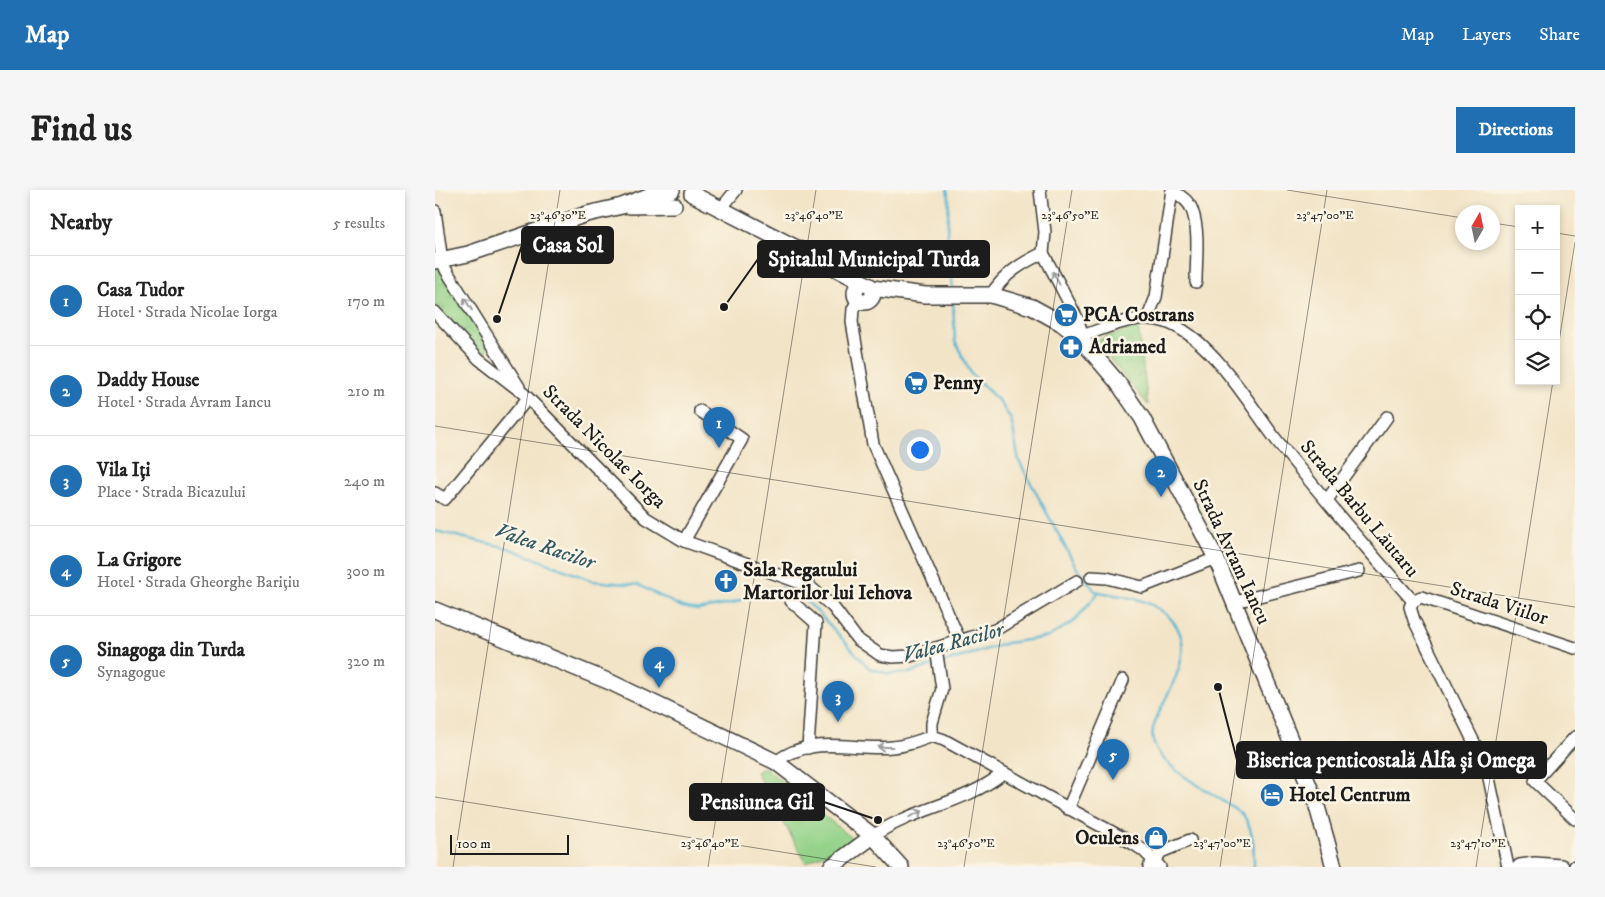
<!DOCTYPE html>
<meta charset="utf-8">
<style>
:root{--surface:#fff;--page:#f6f6f6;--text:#222;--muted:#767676;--line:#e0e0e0;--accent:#1f6fb2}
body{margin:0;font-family:"IM FELL DW Pica",serif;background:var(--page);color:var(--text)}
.controls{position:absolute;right:15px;top:15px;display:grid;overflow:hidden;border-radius:0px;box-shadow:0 2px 8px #0003}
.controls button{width:45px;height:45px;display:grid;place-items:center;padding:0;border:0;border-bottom:1px solid var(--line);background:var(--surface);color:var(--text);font:25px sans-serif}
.compass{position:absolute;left:1020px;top:15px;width:45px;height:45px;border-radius:50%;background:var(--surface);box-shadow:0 2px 8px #0003;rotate:9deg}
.scale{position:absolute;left:15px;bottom:12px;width:119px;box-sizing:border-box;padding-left:5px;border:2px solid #1c1c1c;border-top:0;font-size:14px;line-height:18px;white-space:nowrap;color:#1c1c1c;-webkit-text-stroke:4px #fcf5e5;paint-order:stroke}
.you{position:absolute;left:484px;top:259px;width:18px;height:18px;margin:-12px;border:4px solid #fff;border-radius:50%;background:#1a73e8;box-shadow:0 0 0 8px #1a73e833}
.badge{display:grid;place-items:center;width:32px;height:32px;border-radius:50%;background:var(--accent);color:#fff;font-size:16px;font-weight:700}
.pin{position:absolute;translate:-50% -41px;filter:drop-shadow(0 1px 2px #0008)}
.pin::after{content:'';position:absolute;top:26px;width:18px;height:15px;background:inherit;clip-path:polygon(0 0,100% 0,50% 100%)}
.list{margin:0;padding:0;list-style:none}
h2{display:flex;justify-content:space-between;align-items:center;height:65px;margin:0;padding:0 20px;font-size:21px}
h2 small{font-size:16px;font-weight:400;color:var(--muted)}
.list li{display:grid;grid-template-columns:32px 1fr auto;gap:15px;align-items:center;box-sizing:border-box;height:90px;padding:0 20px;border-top:1px solid var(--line)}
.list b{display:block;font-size:19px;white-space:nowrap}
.list p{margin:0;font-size:16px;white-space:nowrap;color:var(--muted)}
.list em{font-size:16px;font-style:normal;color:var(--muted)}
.icon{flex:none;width:28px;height:28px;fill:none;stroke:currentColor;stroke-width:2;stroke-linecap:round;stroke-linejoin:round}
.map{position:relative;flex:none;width:1140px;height:677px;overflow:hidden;border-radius:0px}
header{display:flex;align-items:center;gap:30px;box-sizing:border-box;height:70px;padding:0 25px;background:var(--accent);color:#fff}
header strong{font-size:24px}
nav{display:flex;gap:28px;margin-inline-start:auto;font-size:18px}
.intro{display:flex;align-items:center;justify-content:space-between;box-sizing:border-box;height:120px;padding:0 30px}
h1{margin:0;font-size:35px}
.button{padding:12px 22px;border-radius:0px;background:var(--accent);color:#fff;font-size:18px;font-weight:700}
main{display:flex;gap:30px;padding:0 30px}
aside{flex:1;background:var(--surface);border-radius:0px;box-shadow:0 2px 8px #0003}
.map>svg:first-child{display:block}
.green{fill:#93d288;stroke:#587752}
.park{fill:url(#park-crowns);stroke:#587752}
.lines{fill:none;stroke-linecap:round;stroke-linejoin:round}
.stream{stroke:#52b4d1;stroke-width:2.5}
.minor-casing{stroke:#3c3a36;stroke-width:14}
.major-casing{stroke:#3c3a36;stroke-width:18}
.minor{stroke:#fff;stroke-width:11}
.major{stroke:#fff;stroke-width:15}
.oneway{stroke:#999}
.ticks{fill:none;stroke:#1c1c1c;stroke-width:1;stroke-opacity:0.45}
.labels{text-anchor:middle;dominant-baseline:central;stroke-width:5;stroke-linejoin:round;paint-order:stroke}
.poi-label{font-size:20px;font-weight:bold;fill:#1c1c1c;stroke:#fcf5e5;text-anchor:start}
.street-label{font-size:20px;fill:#1c1c1c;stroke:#fcf5e5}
.water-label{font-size:21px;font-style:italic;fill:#325964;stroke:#fcf5e5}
.ticks-label{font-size:12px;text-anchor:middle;fill:#1c1c1c;stroke:#fcf5e5;stroke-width:5;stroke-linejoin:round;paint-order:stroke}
.leader{fill:none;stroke:#1c1c1c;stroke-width:2}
.callout-dot{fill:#1c1c1c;stroke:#fcf5e5;stroke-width:2}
.callout{fill:#1c1c1c;stroke:#1c1c1c;stroke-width:2}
.callout-label{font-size:21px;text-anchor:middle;font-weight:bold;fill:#fff}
</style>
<header>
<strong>Map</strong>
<nav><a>Map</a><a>Layers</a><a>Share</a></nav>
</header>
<div class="intro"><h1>Find us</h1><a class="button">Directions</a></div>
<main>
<aside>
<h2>Nearby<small>5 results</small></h2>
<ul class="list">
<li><span class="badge">1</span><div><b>Casa Tudor</b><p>Hotel · Strada Nicolae Iorga</p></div><em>170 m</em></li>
<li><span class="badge">2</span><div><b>Daddy House</b><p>Hotel · Strada Avram Iancu</p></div><em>210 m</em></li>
<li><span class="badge">3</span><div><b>Vila Iți</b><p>Place · Strada Bicazului</p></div><em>240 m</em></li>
<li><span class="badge">4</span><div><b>La Grigore</b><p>Hotel · Strada Gheorghe Barițiu</p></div><em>300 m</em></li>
<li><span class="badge">5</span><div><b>Sinagoga din Turda</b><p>Synagogue</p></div><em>320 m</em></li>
</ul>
</aside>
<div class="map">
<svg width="1140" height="677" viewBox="0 0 1140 677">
<defs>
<pattern id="park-crowns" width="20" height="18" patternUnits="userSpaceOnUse" patternTransform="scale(1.25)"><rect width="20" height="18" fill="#93d288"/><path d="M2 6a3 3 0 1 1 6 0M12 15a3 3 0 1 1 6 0" fill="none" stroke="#7eb475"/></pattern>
</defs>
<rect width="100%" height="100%" fill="#fcf5e5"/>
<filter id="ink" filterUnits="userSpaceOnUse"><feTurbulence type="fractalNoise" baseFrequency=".02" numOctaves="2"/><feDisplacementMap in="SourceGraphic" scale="10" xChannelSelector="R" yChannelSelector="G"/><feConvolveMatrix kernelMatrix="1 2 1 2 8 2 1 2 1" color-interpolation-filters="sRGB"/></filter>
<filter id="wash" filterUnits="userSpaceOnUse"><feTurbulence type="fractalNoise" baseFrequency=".0096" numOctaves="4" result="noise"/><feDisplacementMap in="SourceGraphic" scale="20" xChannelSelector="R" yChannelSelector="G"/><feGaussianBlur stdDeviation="1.12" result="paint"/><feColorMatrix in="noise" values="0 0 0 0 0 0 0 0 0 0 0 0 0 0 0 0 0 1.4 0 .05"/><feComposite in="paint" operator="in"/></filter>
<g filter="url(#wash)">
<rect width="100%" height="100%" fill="#f2e4c7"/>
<polygon class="green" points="329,577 417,648 417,650 371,673 321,582"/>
<g class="park">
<polygon points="0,76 3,76 54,157 51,162 45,163 0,115"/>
<polygon points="703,136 713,215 660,151"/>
</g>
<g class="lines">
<g class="stream">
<polyline points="512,0 514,9 512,45 518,100"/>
<path d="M518,111l2,40 16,33 27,26 13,19 8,42 57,106 19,24c19,5 41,5 59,15 71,40 -15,108 0,138 12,27 48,42 72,59 6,3 15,7 18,13 10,15 10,33 10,51"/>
<polyline points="0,341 73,358 158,391 203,395 247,417 263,420 298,413 334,398 347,398 360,402 379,418 434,478 454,484 474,483 499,475"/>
<polyline points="507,473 572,453 613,447 638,432 664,402"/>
</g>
</g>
</g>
<g filter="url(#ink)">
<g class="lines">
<g class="minor-casing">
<g id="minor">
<polyline points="605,0 610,42 608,63 642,128 648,146"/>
<path d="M737,1c8,4 17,10 20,19 8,21 4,49 4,72"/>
<polyline points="285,20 301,0"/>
<polyline points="0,21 7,71 11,80 84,197"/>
<path d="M556,105c13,-21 31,-32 52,-42"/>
<polyline points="423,110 418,119 417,132 438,254 525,451"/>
<polyline points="0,122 44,169 89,204 211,328 249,351 374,396 398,417 422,449 445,465 458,467 475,466 560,440 642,391"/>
<polyline points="713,127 721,107 737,0"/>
<path d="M644,147c28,-9 57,-25 87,-15 46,16 83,83 112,120 43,54 89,107 135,159"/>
<polyline points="0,303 10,309 93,208"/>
<polyline points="892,310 952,227"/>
<polyline points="249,351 307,249 265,221"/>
<polyline points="656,387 672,388 707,397 781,368"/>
<polyline points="356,411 381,433 373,558"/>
<polyline points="978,411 975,417 979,430 1052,579 1073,677"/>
<polyline points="978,411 986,407 1140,458"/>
<polyline points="800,412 924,381"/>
<polyline points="497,546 509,550 697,653 708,660 725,677"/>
<polyline points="497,546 497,533 507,499 501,458"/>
<polyline points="1140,547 1100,591 1140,629"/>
<path d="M341,572c34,-28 77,-11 116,-15 14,-1 27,-6 40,-11"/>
<polyline points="633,619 688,490"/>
<path d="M438,646c40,-28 92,-32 130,-63"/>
<polyline points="714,677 726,662 755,650"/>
<polyline points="1140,677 1140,676"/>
</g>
</g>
<g class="major-casing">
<g id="major">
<polyline points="257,4 431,94"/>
<polyline points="195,16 239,15"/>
<polyline points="0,71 33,64 152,24 187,16 216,5 237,0"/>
<circle cx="429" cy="103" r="9"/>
<polyline points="437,98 490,105 556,105 597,117 626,133 644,147 683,193 707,228 781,368 881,613 899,677"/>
<polyline points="0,420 175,492 341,572 438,646 466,677"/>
<polyline points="396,677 438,646"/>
<polyline points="1085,677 1100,675 1126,677"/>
</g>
</g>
<use href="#minor" class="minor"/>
<use href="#major" class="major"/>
</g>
<defs><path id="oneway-shaft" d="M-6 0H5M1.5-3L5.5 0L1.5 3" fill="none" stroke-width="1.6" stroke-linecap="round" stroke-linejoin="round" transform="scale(1.25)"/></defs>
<g class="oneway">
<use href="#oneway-shaft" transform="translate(621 88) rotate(-118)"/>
<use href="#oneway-shaft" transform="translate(33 114) rotate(-122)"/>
<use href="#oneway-shaft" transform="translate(450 557) rotate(180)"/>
<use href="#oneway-shaft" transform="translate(481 624) rotate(-24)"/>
</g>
</g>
<path class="ticks" d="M852,0l176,28M1058,33l26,4M1121,43l19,3M1121,170l19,-118M0,236l1140,181M0,607l441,70M18,677l107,-677M273,677l108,-677M529,677l108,-677M785,677l107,-677M1041,677l77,-486"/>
<defs>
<g id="supermarket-disc" transform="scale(1.25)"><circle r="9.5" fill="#1f6fb2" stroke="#fcf5e5"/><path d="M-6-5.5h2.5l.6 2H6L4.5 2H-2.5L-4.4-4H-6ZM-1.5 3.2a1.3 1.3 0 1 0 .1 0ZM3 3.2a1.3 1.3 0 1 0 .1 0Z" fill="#fff"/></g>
<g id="pharmacy-disc" transform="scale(1.25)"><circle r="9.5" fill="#1f6fb2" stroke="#fcf5e5"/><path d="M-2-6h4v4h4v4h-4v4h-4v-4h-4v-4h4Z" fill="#fff"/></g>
<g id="church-disc" transform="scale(1.25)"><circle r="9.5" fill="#1f6fb2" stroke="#fcf5e5"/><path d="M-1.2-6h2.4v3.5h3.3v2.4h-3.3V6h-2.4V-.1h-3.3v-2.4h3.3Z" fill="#fff"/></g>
<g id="hotel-disc" transform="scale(1.25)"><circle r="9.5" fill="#1f6fb2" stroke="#fcf5e5"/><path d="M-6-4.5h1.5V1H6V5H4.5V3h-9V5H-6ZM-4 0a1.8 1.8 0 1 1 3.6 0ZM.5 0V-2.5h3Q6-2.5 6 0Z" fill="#fff"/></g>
<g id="shop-disc" transform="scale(1.25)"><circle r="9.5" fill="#1f6fb2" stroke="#fcf5e5"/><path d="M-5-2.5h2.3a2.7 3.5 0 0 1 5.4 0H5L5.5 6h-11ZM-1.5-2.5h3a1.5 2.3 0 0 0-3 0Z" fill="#fff"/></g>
</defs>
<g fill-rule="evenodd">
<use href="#supermarket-disc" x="631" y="125"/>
<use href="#pharmacy-disc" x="636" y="157"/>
<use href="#supermarket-disc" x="481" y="193"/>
<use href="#church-disc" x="291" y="391"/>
<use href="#hotel-disc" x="837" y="605"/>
<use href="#shop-disc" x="721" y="648"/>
</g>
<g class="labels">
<g class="poi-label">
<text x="648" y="125">PCA Costrans</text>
<text x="654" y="157">Adriamed</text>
<text x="498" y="193">Penny</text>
<text x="308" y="380">Sala Regatului<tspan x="308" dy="23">Martorilor lui Iehova</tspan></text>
<text x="854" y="605">Hotel Centrum</text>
<text x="704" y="648" text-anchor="end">Oculens</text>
</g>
<g class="street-label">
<text transform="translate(169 257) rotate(45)">Strada Nicolae Iorga</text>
<text transform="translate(924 319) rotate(50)">Strada Barbu Lăutaru</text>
<text transform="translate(796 362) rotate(65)">Strada Avram Iancu</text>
<text transform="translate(1064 414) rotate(18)">Strada Viilor</text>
</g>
<g class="water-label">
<text transform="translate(110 357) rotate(19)">Valea Racilor</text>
<text transform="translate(518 453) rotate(-15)">Valea Racilor</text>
</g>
</g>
<g class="ticks-label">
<text x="123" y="29">23°46'30"E</text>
<text x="379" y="29">23°46'40"E</text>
<text x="635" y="29">23°46'50"E</text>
<text x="890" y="29">23°47'00"E</text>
<text x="275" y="657">23°46'40"E</text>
<text x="531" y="657">23°46'50"E</text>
<text x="787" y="657">23°47'00"E</text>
<text x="1043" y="657">23°47'10"E</text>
</g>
<path class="leader" d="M62 129L87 55M289 117L323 69M783 497L802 570M443 630L389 612"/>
<g class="callout-dot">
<circle cx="62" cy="129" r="5"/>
<circle cx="289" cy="117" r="5"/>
<circle cx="783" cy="497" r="5"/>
<circle cx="443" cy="630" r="5"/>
</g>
<g class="callout">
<rect x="87" y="37" width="91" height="36" rx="5"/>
<rect x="323" y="51" width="231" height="36" rx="5"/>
<rect x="802" y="552" width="309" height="36" rx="5"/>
<rect x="255" y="594" width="134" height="36" rx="5"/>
</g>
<g class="callout-label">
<text x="133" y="62">Casa Sol</text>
<text x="439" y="76">Spitalul Municipal Turda</text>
<text x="956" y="577">Biserica penticostală Alfa și Omega</text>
<text x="322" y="619">Pensiunea Gil</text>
</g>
</svg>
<div class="controls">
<button>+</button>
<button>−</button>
<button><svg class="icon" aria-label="locate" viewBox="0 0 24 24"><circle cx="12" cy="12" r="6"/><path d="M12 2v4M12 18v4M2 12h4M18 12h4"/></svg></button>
<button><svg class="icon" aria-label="layers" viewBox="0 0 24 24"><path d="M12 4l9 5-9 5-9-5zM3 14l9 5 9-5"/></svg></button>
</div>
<svg class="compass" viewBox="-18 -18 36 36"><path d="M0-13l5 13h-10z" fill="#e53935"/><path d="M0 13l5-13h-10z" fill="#767676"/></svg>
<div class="scale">100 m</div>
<div class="you"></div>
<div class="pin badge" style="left:284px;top:258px">1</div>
<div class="pin badge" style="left:726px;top:307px">2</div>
<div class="pin badge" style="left:403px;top:532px">3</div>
<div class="pin badge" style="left:224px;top:498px">4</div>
<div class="pin badge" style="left:678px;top:590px">5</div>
</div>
</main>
